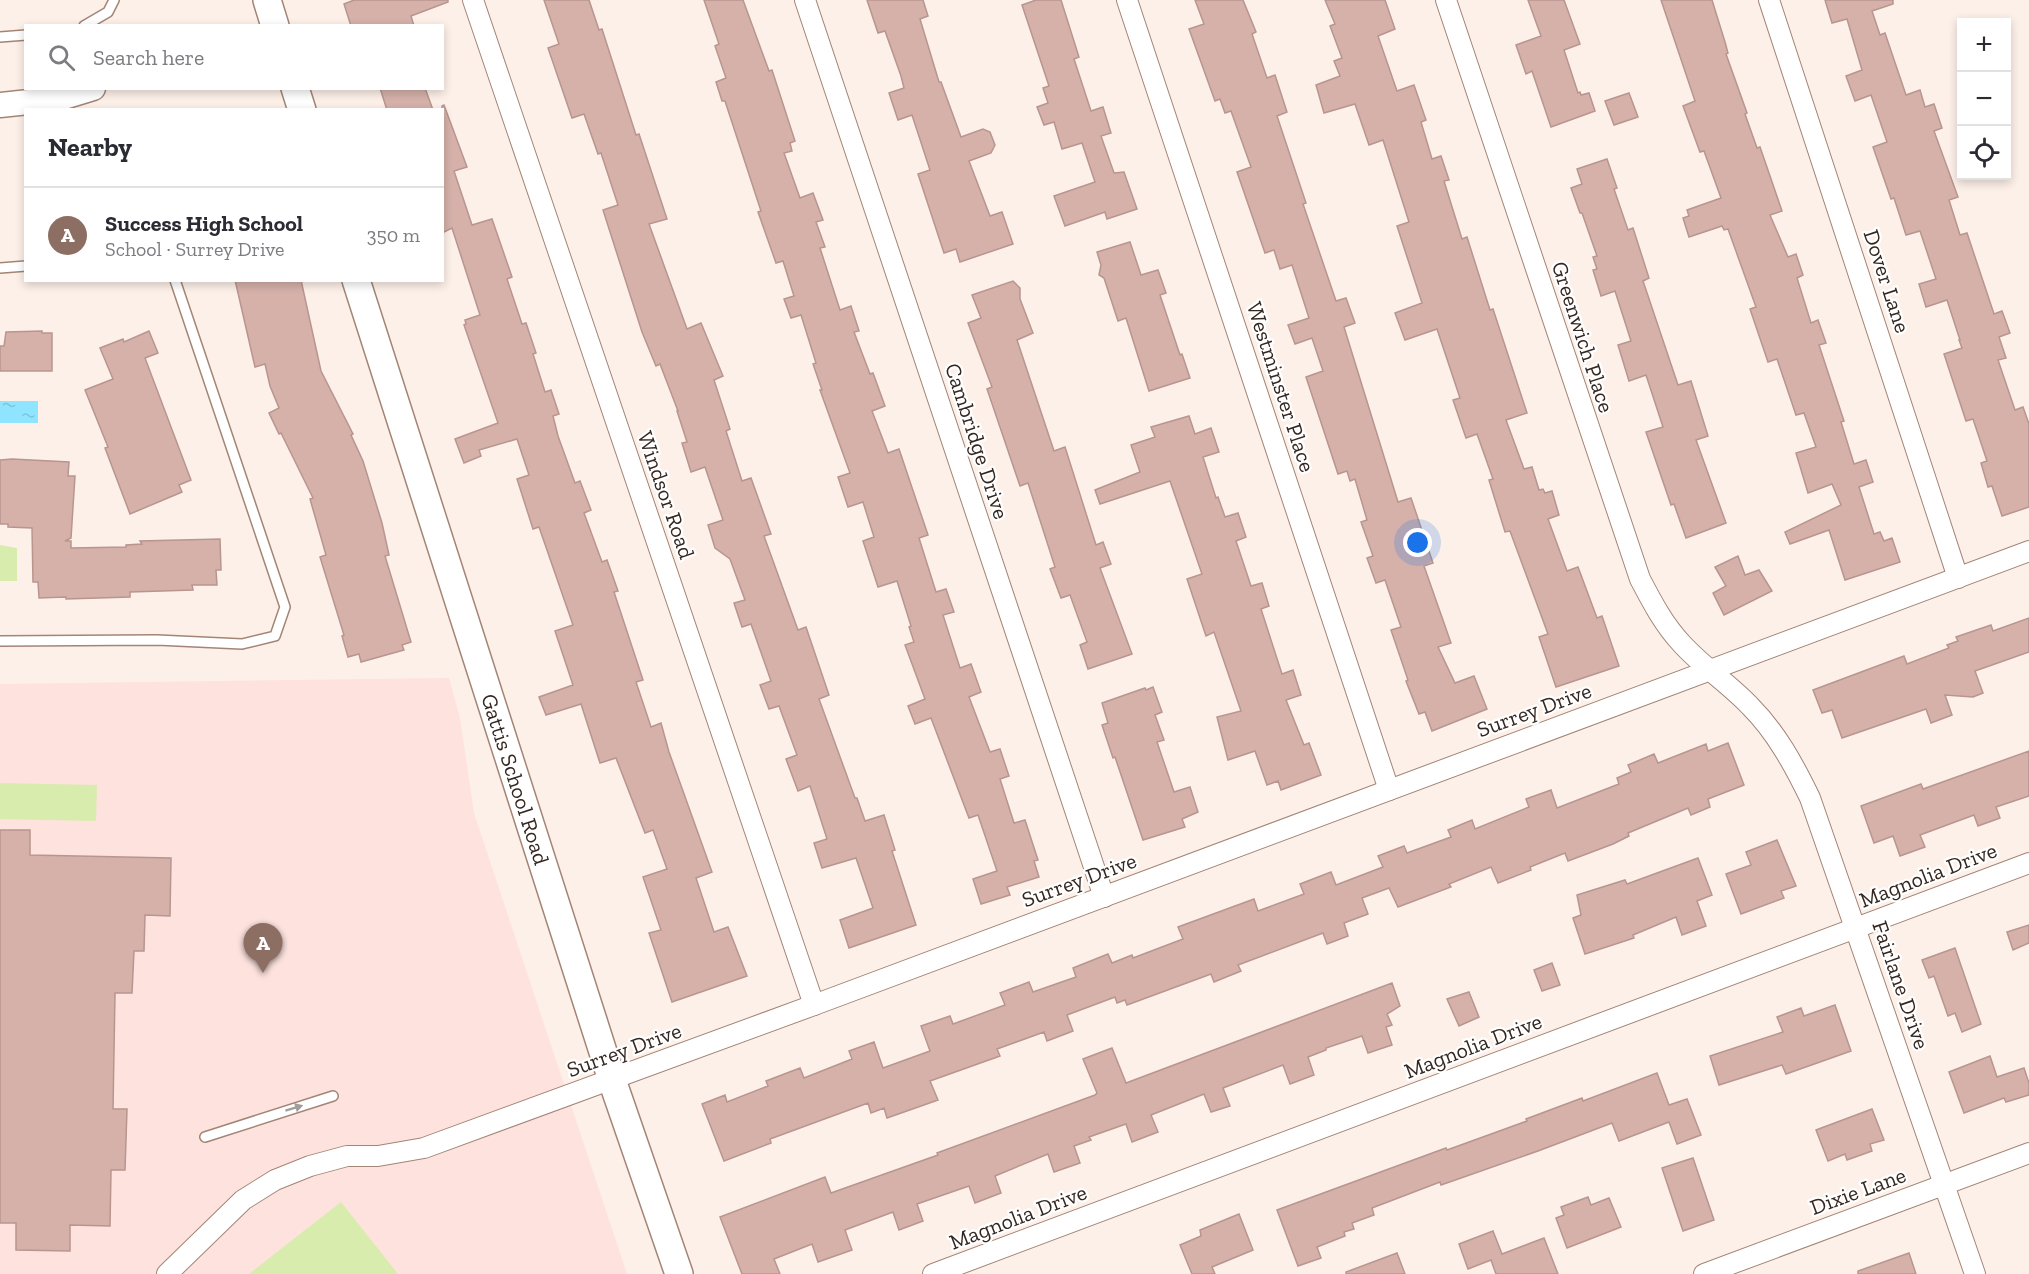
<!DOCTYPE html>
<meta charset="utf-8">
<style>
:root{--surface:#fff;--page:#f2f2f3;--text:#2b2b33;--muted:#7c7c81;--line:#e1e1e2;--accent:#615c28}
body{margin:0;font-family:"Zilla Slab",serif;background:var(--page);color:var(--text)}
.controls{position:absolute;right:18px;top:18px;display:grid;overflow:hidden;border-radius:0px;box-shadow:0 3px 9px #0003}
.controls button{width:54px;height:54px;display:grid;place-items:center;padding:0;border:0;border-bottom:2px solid var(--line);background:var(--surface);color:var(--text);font:30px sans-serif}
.you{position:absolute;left:1418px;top:543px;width:21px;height:21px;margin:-15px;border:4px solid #fff;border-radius:50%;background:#1a73e8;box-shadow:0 0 0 9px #1a73e833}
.badge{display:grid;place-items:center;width:39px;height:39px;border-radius:50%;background:var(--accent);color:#fff;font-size:20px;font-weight:700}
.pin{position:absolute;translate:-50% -50px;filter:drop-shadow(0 2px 3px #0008)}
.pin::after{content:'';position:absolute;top:32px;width:21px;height:18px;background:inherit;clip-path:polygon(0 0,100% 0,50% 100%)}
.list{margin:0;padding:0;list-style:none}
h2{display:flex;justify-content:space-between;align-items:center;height:78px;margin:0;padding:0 24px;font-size:26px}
h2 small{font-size:20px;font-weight:400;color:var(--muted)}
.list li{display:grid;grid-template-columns:39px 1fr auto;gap:18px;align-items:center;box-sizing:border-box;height:96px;padding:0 24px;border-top:2px solid var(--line)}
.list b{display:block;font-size:22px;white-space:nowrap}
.list p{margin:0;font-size:20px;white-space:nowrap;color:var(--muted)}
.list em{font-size:20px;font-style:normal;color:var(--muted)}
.icon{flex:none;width:33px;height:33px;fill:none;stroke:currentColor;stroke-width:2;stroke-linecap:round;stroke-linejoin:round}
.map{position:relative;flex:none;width:2029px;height:1274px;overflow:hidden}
.search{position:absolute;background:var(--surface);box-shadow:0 3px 9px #0003;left:24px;top:24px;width:420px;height:66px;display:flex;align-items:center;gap:15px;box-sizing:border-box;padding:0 21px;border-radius:0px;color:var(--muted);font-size:22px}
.panel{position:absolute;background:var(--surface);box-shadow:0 3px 9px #0003;left:24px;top:108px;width:420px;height:174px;border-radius:0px}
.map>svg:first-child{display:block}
.education{fill:#fde2de}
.green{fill:#d8ecad}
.water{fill:url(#water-ripples)}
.building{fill:#d5b1aa;stroke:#b8958f;stroke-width:1.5}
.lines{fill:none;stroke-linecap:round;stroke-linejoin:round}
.service-casing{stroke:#a38575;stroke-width:12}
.minor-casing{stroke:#a38575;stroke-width:22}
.tertiary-casing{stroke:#a38575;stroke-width:27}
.secondary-casing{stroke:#a38575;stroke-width:30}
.service{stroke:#fff;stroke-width:9}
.minor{stroke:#fff;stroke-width:20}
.tertiary{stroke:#fff;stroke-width:24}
.secondary{stroke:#fff;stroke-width:27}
.oneway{fill:#a49e9b}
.labels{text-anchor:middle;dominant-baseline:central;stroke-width:4.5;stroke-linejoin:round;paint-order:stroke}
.street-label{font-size:22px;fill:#342721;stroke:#fff}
</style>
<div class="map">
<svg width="2029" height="1274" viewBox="0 0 2029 1274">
<defs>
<pattern id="water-ripples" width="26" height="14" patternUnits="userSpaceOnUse" patternTransform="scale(1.5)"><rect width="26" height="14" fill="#8fe4ff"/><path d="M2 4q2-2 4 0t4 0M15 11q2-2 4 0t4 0" fill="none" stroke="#7cc4da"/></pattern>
</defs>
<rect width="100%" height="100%" fill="#fdf0e9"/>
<polygon class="education" points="449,678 460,718 474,813 627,1274 0,1274 0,684"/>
<g class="green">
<polygon points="0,545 17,548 17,581 0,581"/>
<polygon points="0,783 97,785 96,821 0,819"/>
<polygon points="341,1202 398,1274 249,1274"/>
</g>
<rect class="water" x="0" y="401" width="38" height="22"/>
<g class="building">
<polygon points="354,0 448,0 448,2 411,16 414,26 351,26 344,4"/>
<polygon points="544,0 589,0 599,30 602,29 636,135 639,134 667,219 649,224 687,329 701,323 723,376 714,380 730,429 726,431 742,481 751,478 771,534 764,536 798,630 806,627 829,695 819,699 855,798 857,798 865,821 884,815 895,850 892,851 916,925 849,948 840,920 873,908 856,858 822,868 814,843 827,839 810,786 798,791 786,759 797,755 779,706 769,709 760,685 771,681 751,624 742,627 734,603 745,600 730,559 715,548 708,525 723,520 705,467 691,472 682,443 687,442 677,411 678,411 660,364 656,366 642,332 603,210 618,205 601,153 598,154 584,114 572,118 548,48 559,44"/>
<polygon points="704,0 743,0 769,71 772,70 795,141 790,143 792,151 784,153 800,198 813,193 823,220 816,222 825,247 820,248 840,310 851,306 859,331 854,332 870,374 873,373 885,406 872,411 888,453 899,449 928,535 919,538 936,592 946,589 954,612 943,615 960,668 971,664 981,692 969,697 990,752 1000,749 1009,776 1000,779 1014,823 1025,820 1038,860 1034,861 1039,877 1007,887 1010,895 981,904 973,879 997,871 978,815 969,818 931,718 915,724 908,706 925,699 905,645 914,642 909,627 911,626 897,581 878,587 863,541 874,537 863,502 848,507 838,477 850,473 820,390 822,390 813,364 816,363 801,315 791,318 784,299 794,296 783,261 776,263 758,212 761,211 725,101 722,101 716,82 726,78 715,46 719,44"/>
<polygon points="867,0 923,0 928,16 920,19 939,82 941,82 961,137 983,129 990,132 995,145 991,153 969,161 990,216 1002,212 1013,244 960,262 956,249 944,253 918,174 930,170 912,115 898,120 889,93 904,88 901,76 885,31 878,33"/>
<polygon points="1036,0 1061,0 1079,57 1074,59 1091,111 1103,107 1111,133 1101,136 1114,173 1124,172 1137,209 1107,219 1105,212 1065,226 1054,196 1095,182 1082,143 1062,149 1054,122 1044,125 1037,107 1048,103 1043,88 1049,86 1022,5"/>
<polygon points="1195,0 1243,0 1256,32 1252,34 1267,78 1275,75 1287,112 1277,116 1306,203 1303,204 1336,301 1346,298 1355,323 1344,327 1398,502 1411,498 1433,563 1424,566 1451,643 1438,647 1455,683 1474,676 1487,709 1432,731 1425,712 1419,714 1406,681 1408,680 1391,630 1401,627 1385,580 1376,583 1367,558 1373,556 1361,522 1367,520 1355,479 1350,481 1347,471 1338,474 1306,377 1323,371 1312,338 1295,344 1288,325 1309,318 1292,265 1280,269 1274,250 1265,253 1237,172 1251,167 1231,111 1225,113 1220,99 1215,101 1189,29 1204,24"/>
<polygon points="1325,0 1385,0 1395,29 1378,36 1397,91 1414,85 1426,120 1421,122 1432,159 1441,156 1449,180 1444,181 1462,239 1467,237 1490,310 1493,309 1527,413 1506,420 1524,469 1532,467 1539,490 1543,489 1545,493 1552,491 1559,515 1548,519 1567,571 1578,567 1597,618 1602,616 1619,666 1556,687 1539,637 1548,634 1510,531 1505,532 1489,480 1493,479 1477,434 1466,438 1453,400 1460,398 1437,329 1405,340 1395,313 1422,303 1397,226 1409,222 1383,140 1369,145 1355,104 1324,113 1316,85 1340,76 1334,61 1342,58 1330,26 1335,24"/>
<polygon points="1528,0 1564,0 1580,44 1564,50 1578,93 1580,92 1581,95 1589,93 1595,111 1551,127 1532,71 1526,74 1516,45 1541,36"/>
<polygon points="1661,0 1712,0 1725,42 1728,53 1726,54 1747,113 1745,114 1757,148 1760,147 1782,211 1770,215 1788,257 1796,254 1803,275 1797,278 1811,323 1818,320 1826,343 1819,345 1844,421 1841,422 1854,464 1866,460 1873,482 1859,487 1874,534 1880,532 1884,541 1892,538 1900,562 1845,580 1829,530 1790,544 1785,532 1841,505 1832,484 1808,493 1796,453 1816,447 1804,413 1796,415 1777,359 1768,362 1750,309 1756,307 1728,229 1724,230 1722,226 1689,237 1683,218 1689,216 1687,210 1721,198 1704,151 1700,152 1683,106 1695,101"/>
<polygon points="1825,0 1893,0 1893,4 1872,11 1880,35 1885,33 1906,95 1920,90 1925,107 1934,104 1942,128 1934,131 1958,197 1949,200 1960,235 1967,233 1994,314 2002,311 2010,333 1999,337 2006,358 1998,360 2015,410 2023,407 2029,424 2029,507 2002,516 1992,486 1988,487 1981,463 1987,461 1973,419 1966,421 1944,354 1962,348 1959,340 1960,340 1947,300 1926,307 1919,284 1936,279 1920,231 1906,235 1894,198 1891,199 1873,147 1887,142 1871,95 1855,101 1846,76 1862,70 1847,19 1832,23"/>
<polygon points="380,88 425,88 433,110 387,110"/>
<polygon points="1629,93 1638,117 1614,125 1605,101"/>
<polygon points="444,105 467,167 454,171 472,225 492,219 512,277 507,279 522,324 526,323 536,353 533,354 545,392 551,390 559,414 553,416 558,436 575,483 580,481 591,510 584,513 602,562 607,560 618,591 614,592 643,680 636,682 651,727 661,723 669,752 712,872 696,878 714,932 728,927 747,976 672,1002 649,933 661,930 643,877 667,869 653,830 645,833 616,758 600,763 581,704 546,715 539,697 573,685 555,631 573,625 539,527 533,529 517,479 529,475 517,439 479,450 481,456 464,463 455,439 498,423 464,325 466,324 465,320 480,315 452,228 442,233 442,106"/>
<polygon points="1607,159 1617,188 1614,189 1628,230 1633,228 1649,278 1643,281 1678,385 1691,381 1708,436 1696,440 1726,523 1686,538 1674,504 1671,505 1646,432 1663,427 1646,375 1629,381 1618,345 1631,341 1615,291 1601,296 1593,270 1597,269 1593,257 1597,256 1582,213 1580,213 1571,188 1582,184 1577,169"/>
<polygon points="1130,242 1141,275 1158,270 1166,293 1160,295 1180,355 1182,354 1190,378 1149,391 1126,318 1118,321 1104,278 1099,275 1101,265 1097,252"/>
<polygon points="235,280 301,280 321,371 353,434 351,435 363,461 382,523 389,555 385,556 411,642 402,645 404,650 361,662 359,654 348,657 342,636 344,635 320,557 326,555 310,499 313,498 281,433 279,434 269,413 279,408 270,386 265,364 255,367"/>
<polygon points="1013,281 1020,288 1020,299 1033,333 1017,340 1054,451 1065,447 1096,545 1103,542 1111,564 1100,568 1132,654 1088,669 1080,645 1087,642 1070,595 1061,598 1050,569 1055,567 1028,483 1020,486 987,389 992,387 968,323 981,318 972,295"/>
<polygon points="42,331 42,333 52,333 52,371 0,371 0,346 4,346 6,332"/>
<polygon points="149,331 158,353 145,358 191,480 179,485 182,492 130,514 105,448 108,447 85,390 113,379 100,348 123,339 124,342"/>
<polygon points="1189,416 1195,434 1211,428 1219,452 1203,457 1216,498 1218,497 1225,517 1238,513 1246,537 1236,541 1251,586 1262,583 1269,606 1261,609 1282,674 1293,670 1301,695 1286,700 1304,745 1309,743 1321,775 1281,790 1278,781 1267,785 1255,751 1228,760 1217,717 1241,711 1214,632 1206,636 1187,579 1202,574 1170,481 1100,504 1095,490 1140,472 1131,445 1155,437 1151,427"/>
<polygon points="12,459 69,462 68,476 75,476 71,538 65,541 71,541 71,548 126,547 126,545 142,544 140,541 220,539 221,570 216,570 217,585 192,585 193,590 130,592 130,597 66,599 66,597 39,598 38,582 33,582 32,528 8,527 8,524 0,524 0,460"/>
<polygon points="1738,556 1745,575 1759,570 1772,591 1724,615 1713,593 1726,586 1715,567"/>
<polygon points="2029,618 2029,652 1975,671 1983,693 1973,697 1945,695 1952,715 1931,723 1926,709 1842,738 1832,710 1822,713 1813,690 1904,656 1907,664 1949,648 1947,645 1958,641 1956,637 1991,625 1993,631"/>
<polygon points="1153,687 1162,712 1155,715 1164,740 1157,742 1174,792 1190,787 1198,812 1182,819 1185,827 1143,840 1115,757 1113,758 1102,725 1108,723 1102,703 1145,688 1146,690"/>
<polygon points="1728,743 1744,785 1708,799 1710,807 1691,815 1688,808 1628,833 1629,836 1613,844 1568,861 1565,853 1530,867 1531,870 1498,883 1491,867 1449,884 1451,887 1398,907 1389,888 1362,898 1368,914 1344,923 1348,936 1327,944 1323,933 1238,965 1241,971 1214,982 1211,974 1127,1005 1125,1000 1117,1003 1115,997 1067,1015 1073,1031 1047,1041 1044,1032 997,1049 1000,1056 930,1081 938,1100 887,1118 884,1108 871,1113 868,1103 770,1139 771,1143 724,1161 702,1104 725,1095 727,1102 768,1086 766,1081 800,1068 804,1078 852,1059 849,1051 874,1042 883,1068 930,1051 921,1026 950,1016 953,1024 1005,1005 1000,993 1029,982 1033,992 1076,977 1073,968 1108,954 1112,963 1132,955 1133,958 1183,939 1178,927 1254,899 1258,911 1304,894 1300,884 1331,872 1336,885 1383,867 1378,856 1404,846 1407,853 1451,837 1448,830 1472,820 1475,829 1529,807 1526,799 1551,790 1557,808 1619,784 1617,778 1631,772 1628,765 1654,754 1658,763 1706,744 1708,751"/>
<polygon points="2029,751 2029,796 1996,807 2000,818 1978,826 1974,815 1920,835 1925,847 1900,856 1893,836 1874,843 1861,806 1921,784 1923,789"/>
<polygon points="0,830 30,830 30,855 171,858 170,916 145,915 144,951 134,951 132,993 115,993 113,1109 127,1109 125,1170 111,1170 110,1226 70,1225 70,1251 16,1250 16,1223 0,1223"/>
<polygon points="1777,840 1796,886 1781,891 1784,898 1741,914 1726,874 1751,865 1746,852"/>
<polygon points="1698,858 1712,895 1697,901 1706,926 1682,935 1676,917 1633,935 1634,938 1585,954 1573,918 1581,915 1577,895 1625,880 1627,884"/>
<polygon points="2029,925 2029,943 2013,950 2007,932"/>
<polygon points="1955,948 1981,1024 1962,1032 1955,1013 1948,1016 1934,976 1929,978 1922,960"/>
<polygon points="1552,963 1560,985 1542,991 1534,970"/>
<polygon points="1392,983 1400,1006 1387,1014 1392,1025 1386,1027 1392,1045 1368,1053 1362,1036 1326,1048 1326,1050 1308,1057 1314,1075 1290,1084 1283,1065 1223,1088 1230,1106 1211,1112 1204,1094 1151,1115 1158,1132 1132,1142 1126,1124 1089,1137 1091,1140 1074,1146 1080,1163 1054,1172 1048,1154 995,1176 1001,1193 975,1203 969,1186 917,1204 923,1221 899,1230 893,1212 845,1230 852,1250 818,1262 812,1244 774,1259 780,1274 742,1274 720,1217 825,1177 831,1193 938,1155 937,1153 1095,1095 1097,1093 1083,1059 1112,1048 1126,1083"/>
<polygon points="1469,992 1479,1017 1459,1026 1447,999"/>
<polygon points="1835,1005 1851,1051 1786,1074 1782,1065 1719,1085 1710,1056 1783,1032 1777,1017 1801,1008 1804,1016"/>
<polygon points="1990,1056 1997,1077 2024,1068 2029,1083 2029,1095 2006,1102 2004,1098 1964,1113 1949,1072"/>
<polygon points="1657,1073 1669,1105 1687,1099 1701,1135 1677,1144 1669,1122 1619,1141 1612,1123 1538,1151 1441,1185 1440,1182 1372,1208 1374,1215 1352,1223 1354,1229 1344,1232 1345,1236 1317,1247 1321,1258 1298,1266 1277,1210 1446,1148 1447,1150 1527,1121 1526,1119 1582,1098 1583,1101"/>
<polygon points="1872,1109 1884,1140 1870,1144 1872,1151 1847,1160 1845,1154 1828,1161 1816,1130"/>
<polygon points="1693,1158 1714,1220 1683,1231 1662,1168"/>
<polygon points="1588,1197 1591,1205 1609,1198 1621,1227 1567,1248 1556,1218 1564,1215 1561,1207"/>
<polygon points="1239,1214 1253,1250 1212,1267 1215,1274 1192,1274 1180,1245 1201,1236 1200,1230"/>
<polygon points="1493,1231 1502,1254 1544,1238 1558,1274 1496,1274 1491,1260 1468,1269 1459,1244"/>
<polygon points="1397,1253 1405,1274 1346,1274 1346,1272"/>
<polygon points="1909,1253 1916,1274 1858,1274 1858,1271"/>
</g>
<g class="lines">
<g class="service-casing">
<g id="service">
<polyline points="84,26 108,12 114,0"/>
<polyline points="0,37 26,35"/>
<polyline points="0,268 26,266"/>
<polyline points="0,641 157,640 242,644 275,636 285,607 175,280"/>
<polyline points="205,1137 333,1096"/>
</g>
</g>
<g class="minor-casing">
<g id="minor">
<polyline points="473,0 814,1005"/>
<polyline points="805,0 1104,897"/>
<polyline points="1127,0 1389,790"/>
<path d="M1446,0l194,579c12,23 24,46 42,65 21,23 47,40 68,62 26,26 44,59 60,92l165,476"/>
<polyline points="1769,0 1958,578"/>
<polyline points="167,1274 243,1200 275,1180 310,1166 347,1156 378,1156 424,1148 814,1005 2029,551"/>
<polyline points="933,1274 2029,863"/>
<polyline points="1704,1274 2029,1153"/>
</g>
</g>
<g class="tertiary-casing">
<polyline id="tertiary" points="0,105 57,99 93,88"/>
</g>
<g class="secondary-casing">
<g id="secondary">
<polyline points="267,0 275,26"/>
<polyline points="295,88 302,110"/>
<path id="s1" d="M356,280l256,800 67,194"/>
</g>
</g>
<use href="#service" class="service"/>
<use href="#minor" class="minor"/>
<use href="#tertiary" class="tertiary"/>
<use href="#secondary" class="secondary"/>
</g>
<defs><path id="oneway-solid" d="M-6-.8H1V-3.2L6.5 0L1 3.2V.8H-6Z" transform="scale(1.5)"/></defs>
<use class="oneway" href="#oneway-solid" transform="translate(294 1108) rotate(-17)"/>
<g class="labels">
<g class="street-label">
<text transform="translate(1887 281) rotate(72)">Dover Lane</text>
<text transform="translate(1583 337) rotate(72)">Greenwich Place</text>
<text transform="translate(1281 387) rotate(72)">Westminster Place</text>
<text transform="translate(977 441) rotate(72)">Cambridge Drive</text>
<text transform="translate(666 495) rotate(71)">Windsor Road</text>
<text transform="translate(1534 710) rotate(-20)">Surrey Drive</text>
<text stroke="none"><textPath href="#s1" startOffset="524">Gattis School Road</textPath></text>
<text transform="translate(1928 875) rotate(-21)">Magnolia Drive</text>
<text transform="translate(1079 880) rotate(-20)">Surrey Drive</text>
<text transform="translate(1901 985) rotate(71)">Fairlane Drive</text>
<text transform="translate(1473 1046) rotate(-21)">Magnolia Drive</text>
<text transform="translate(624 1050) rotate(-20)">Surrey Drive</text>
<text transform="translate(1858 1191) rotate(-20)">Dixie Lane</text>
<text transform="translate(1018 1217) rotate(-21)">Magnolia Drive</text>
</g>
</g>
</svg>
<div class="controls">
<button>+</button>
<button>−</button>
<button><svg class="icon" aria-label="locate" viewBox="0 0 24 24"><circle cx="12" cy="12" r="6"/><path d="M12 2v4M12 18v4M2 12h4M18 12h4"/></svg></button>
</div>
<div class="you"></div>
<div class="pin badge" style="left:263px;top:973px;background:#8d6e63">A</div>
<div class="search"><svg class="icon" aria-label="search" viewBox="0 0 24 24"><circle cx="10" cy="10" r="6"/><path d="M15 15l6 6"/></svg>Search here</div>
<section class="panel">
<h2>Nearby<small></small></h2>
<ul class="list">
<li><span class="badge" style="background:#8d6e63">A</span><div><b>Success High School</b><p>School · Surrey Drive</p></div><em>350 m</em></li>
</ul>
</section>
</div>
